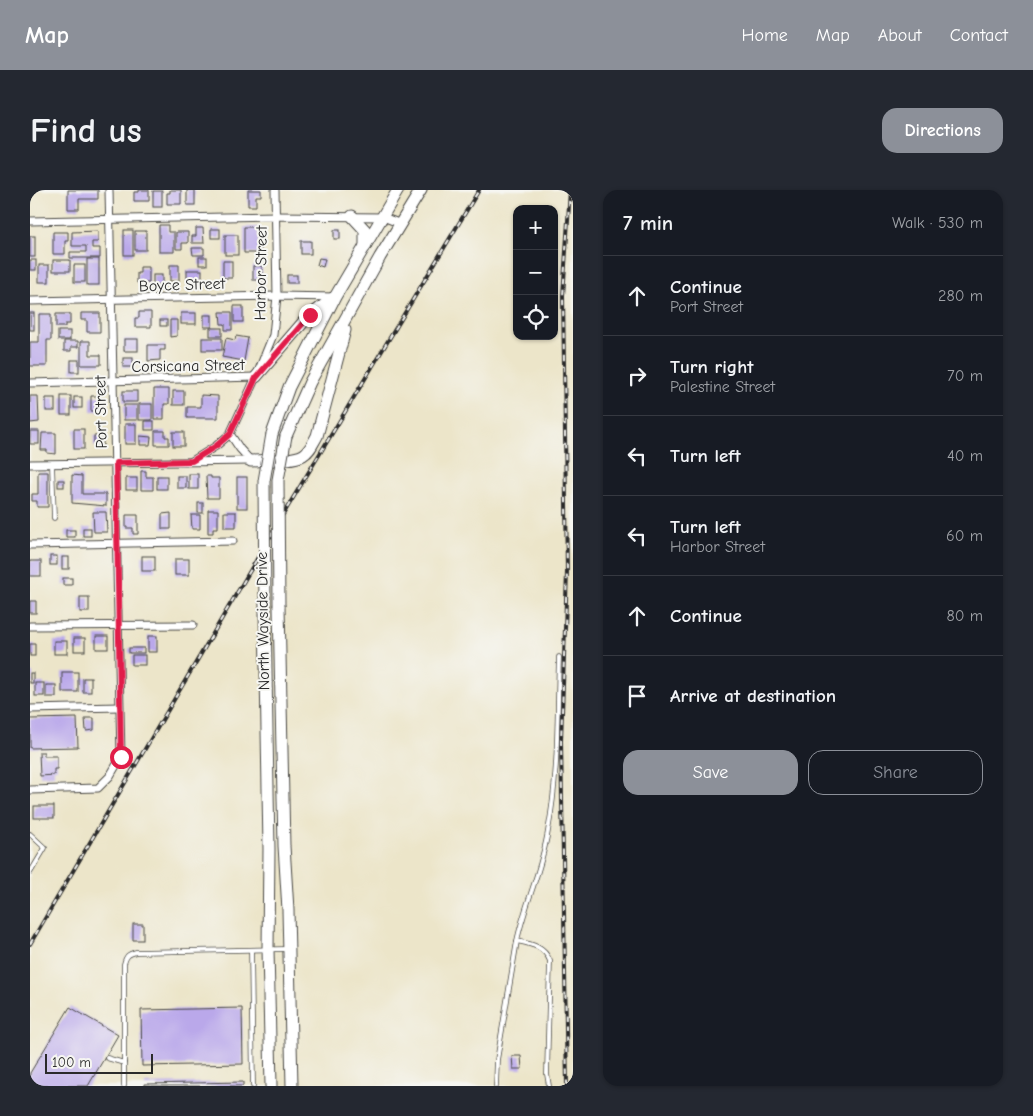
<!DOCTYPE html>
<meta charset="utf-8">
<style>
:root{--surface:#171b24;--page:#242831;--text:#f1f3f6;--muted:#9ea1a6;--line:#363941;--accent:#8c9099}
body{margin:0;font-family:"Comic Neue",sans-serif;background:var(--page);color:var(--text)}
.controls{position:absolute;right:15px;top:15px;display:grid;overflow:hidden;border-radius:10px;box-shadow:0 1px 4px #0004}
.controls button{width:45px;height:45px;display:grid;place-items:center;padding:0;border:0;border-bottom:1px solid var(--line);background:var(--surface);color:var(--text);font:25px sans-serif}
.scale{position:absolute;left:15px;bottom:12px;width:108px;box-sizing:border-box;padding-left:5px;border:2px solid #2b2b2b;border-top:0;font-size:14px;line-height:18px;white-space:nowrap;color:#2b2b2b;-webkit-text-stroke:4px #f6f6f2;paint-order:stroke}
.stop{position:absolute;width:15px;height:15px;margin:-11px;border:4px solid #e11d48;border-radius:50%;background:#fff}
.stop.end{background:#e11d48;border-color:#fff;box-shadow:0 1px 5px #0008}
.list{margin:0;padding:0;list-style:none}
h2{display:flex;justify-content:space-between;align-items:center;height:65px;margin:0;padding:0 20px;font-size:21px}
h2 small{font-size:16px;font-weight:400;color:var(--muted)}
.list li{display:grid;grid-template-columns:32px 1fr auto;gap:15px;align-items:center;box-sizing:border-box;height:80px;padding:0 20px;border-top:1px solid var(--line)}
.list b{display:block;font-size:19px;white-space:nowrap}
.list p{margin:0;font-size:16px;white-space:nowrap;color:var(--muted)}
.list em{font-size:16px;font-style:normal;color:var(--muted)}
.actions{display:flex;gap:10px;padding:15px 20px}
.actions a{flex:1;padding:11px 0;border:1px solid var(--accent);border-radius:15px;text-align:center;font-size:18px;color:var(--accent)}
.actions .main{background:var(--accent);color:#fff}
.icon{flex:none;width:28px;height:28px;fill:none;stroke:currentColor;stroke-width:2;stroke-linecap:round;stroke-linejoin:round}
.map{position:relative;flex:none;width:543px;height:896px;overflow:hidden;border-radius:15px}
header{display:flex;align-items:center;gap:30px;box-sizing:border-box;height:70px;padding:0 25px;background:var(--accent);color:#fff}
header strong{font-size:24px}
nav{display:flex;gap:28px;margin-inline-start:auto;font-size:18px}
.intro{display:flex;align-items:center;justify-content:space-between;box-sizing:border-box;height:120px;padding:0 30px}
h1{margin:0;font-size:35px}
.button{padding:12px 22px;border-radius:15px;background:var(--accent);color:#fff;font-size:18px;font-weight:700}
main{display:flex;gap:30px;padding:0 30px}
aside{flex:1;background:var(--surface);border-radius:15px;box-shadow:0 1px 4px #0004}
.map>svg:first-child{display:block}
.building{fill:#baa8ea}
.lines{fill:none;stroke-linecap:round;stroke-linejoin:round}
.lane-casing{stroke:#484743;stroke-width:5.5}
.street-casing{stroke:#484743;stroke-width:9}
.primary-casing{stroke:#484743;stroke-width:13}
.lane{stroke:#fff;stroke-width:4}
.street{stroke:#fff;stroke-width:7}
.primary{stroke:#fff;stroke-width:11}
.rail-casing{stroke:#2b2b2b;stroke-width:4}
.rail{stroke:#f6f6f2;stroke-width:2;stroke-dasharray:5.5;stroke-linecap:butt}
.primary-bridge-casing{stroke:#484743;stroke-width:13;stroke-linecap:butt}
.primary-bridge{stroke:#fff;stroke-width:11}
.route{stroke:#e11d48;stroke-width:6}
.labels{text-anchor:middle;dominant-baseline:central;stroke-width:4;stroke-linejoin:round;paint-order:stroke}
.street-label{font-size:16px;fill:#2b2b2b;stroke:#f6f6f2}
</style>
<header>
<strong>Map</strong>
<nav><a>Home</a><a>Map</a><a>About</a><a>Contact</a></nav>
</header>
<div class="intro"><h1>Find us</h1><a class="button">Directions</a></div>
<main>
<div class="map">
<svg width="543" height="896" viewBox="0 0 543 896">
<rect width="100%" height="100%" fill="#f6f6f2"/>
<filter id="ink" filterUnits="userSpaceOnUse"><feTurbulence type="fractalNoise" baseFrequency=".02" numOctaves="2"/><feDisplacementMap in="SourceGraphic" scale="10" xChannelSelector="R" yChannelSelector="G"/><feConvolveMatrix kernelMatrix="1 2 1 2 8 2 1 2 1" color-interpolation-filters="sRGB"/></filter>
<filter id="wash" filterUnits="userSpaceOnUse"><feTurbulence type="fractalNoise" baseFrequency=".0096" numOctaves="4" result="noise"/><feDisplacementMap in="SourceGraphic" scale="20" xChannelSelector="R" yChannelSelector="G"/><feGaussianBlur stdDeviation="1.12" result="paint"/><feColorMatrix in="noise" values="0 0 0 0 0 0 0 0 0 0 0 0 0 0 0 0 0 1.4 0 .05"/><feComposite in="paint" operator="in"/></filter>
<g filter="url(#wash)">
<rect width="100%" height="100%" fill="#ece5c9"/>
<g id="blocks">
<g class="building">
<polygon points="38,0 68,0 68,9 49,9 49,19 38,19"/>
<polygon points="109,0 119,0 119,11 104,11 104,2 109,2"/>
<polygon points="140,0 151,0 151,14 137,14 137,3 140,3"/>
<rect x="157" y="0" width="8" height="15"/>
<polygon points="218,0 231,0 231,6 226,6 226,16 218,16"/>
<rect x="123" y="1" width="9" height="16"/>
<polygon points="129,35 138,35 138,42 144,42 144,62 129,62"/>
<polygon points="214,37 228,37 228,52 231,53 231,63 214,63"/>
<polygon points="166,38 173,38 174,53 162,53 162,46 166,46"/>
<rect x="181" y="39" width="9" height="9"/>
<rect x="94" y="40" width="9" height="25"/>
<rect x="304" y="40" width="6" height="9"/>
<polygon points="68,41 68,52 62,52 62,58 70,58 70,68 40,68 40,62 56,62 56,56 42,56 42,42"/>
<rect x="105" y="41" width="11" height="19"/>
<polygon points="23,42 38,42 38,51 35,51 35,64 23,64"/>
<polygon points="146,42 158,42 158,53 152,53 152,59 146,59"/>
<rect x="195" y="45" width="13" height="20"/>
<rect x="0" y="46" width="5" height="21"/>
<rect x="271" y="51" width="10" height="13"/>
<polygon points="162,58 174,58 174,65 163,65"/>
<rect x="169" y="67" width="8" height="8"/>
<polygon points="289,68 295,69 293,77 287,75"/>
<rect x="57" y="69" width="12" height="26"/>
<rect x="0" y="70" width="6" height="10"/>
<rect x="23" y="70" width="17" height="11"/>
<rect x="193" y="71" width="9" height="17"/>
<rect x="9" y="75" width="10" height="17"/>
<rect x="44" y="75" width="11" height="17"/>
<rect x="140" y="75" width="9" height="16"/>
<rect x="223" y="76" width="9" height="14"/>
<polygon points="110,77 119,77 119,93 107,93 107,83 110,83"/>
<rect x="157" y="80" width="15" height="11"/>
<rect x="123" y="85" width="9" height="10"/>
<rect x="257" y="85" width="10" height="8"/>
<rect x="204" y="116" width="9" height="16"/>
<polygon points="109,122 121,122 121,137 105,137 105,128 109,128"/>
<polygon points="190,122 202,122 202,140 195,140 195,134 191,134"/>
<rect x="0" y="123" width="4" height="17"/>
<polygon points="51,123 70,123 70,142 57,142 57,130 51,130"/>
<rect x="151" y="123" width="15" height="11"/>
<polygon points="9,124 21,124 21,150 17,150 17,176 0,176 0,152 9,152"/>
<polygon points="26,124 40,124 40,134 35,134 35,137 26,137"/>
<rect x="174" y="125" width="8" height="12"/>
<rect x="130" y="130" width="7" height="6"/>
<polygon points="140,130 147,130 147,146 140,147"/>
<rect x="180" y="138" width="12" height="8"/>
<rect x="28" y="141" width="12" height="9"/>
<polygon points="206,146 218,148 214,171 192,167 196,148 205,150"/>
<rect x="172" y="148" width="20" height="12"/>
<rect x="94" y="149" width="14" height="12"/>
<polygon points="34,151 48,151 48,157 41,157 41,161 34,161"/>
<polygon points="51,151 60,151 60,165 71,165 71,175 51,175"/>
<polygon points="118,155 135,155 135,160 130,160 130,170 118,171"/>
<rect x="93" y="168" width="10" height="9"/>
<rect x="41" y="170" width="8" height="12"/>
<polygon points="124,199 139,199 139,214 134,214 134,229 124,229"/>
<rect x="93" y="201" width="14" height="11"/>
<rect x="143" y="201" width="11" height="14"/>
<polygon points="171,205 188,206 188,228 157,228 157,217 171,217"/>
<polygon points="0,206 8,206 9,232 0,233"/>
<rect x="31" y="206" width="10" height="19"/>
<polygon points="61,206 70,206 69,221 61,221"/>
<rect x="44" y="207" width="8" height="11"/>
<rect x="16" y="208" width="9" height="13"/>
<rect x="109" y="214" width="13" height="16"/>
<rect x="94" y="215" width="13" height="15"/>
<rect x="115" y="231" width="9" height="9"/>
<rect x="95" y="234" width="11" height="20"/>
<rect x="44" y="239" width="10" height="20"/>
<rect x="0" y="241" width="9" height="13"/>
<polygon points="125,241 135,241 135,247 139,247 139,255 125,255"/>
<rect x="143" y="242" width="11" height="14"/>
<polygon points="12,243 26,243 26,264 17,263 17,260 11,260"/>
<rect x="64" y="246" width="9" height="10"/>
<polygon points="110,246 121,247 120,255 110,255"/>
<polygon points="111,281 116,281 116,287 123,287 123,300 111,300"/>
<polygon points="8,282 18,282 18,317 7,317 7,311 2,311 2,304 8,304"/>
<rect x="159" y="284" width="9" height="15"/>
<polygon points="42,285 52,286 52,304 76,304 76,316 42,313"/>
<rect x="127" y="286" width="10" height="13"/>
<rect x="147" y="286" width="9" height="12"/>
<polygon points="176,286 181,286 181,288 189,288 189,308 177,308"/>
<rect x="207" y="287" width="10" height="31"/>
<rect x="96" y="288" width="11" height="12"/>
<rect x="28" y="290" width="6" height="7"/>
<rect x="168" y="313" width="5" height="10"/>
<polygon points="178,320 188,320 188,338 183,338 183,343 178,343"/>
<polygon points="63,322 76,322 77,342 64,342"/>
<rect x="194" y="322" width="12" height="15"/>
<polygon points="141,323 141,339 132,339 132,324"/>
<polygon points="96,325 108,325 108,344 103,344 103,338 96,338"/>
<polygon points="161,325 170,325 170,339 162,339"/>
<rect x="53" y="338" width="8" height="8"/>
<rect x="36" y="340" width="9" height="7"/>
<rect x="20" y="366" width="7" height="9"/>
<rect x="112" y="366" width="13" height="15"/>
<rect x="32" y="367" width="7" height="12"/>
<rect x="145" y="369" width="14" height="16"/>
<rect x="0" y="371" width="11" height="15"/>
<rect x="33" y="388" width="9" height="7"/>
<rect x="50" y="407" width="9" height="15"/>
<rect x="0" y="411" width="6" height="12"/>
<rect x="66" y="446" width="12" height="13"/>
<rect x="118" y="446" width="9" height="16"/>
<rect x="44" y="448" width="11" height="13"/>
<rect x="24" y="451" width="13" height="13"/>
<rect x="0" y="454" width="5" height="12"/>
<rect x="99" y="458" width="15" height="5"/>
<rect x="102" y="465" width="13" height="10"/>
<rect x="32" y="482" width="16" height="20"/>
<rect x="0" y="483" width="3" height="10"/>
<rect x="53" y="488" width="8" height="14"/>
<rect x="5" y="493" width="9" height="13"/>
<rect x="16" y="495" width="10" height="12"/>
<polygon points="47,528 48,557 0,558 0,529"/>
<polygon points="55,528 64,528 64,540 56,541"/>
<polygon points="9,562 14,562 14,566 27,566 27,579 24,579 24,585 10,586"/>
<rect x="4" y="616" width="20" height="12"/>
<rect x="103" y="734" width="10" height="16"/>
<polygon points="40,817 88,845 58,896 0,896 0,883"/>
<polygon points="212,818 213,874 112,876 111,820"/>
<polygon points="482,866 491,866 492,879 483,879"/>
<polygon points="213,892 213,896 115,896 115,894"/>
</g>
</g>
</g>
<g filter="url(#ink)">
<use href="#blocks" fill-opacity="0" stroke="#484743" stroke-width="1"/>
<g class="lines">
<g class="lane-casing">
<g id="lane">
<polyline points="22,274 24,328"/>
<polyline points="0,644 15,658 0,683"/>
<path d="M487,751c8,-37 25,-72 31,-110 11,-57 9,-116 11,-174"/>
<polyline points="221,760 223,896"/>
<polyline points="77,868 94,873"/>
<path d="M94,896v-122c2,-8 4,-10 12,-12l152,-3"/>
<path d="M466,896l1,-26 20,-119c14,3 27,5 33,20l-3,113 2,12"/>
</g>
</g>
<g class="street-casing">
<g id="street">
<polyline points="0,31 246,26 353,27 371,34"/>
<polyline points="0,111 247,106 305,107"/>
<polyline points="0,193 226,187"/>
<polyline points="200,244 210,259 221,271"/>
<polyline points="162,271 186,256 200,244 226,187 243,145 247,106 245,0"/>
<polyline points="0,274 221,271"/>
<polyline points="0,355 203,351"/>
<polyline points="0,436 163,435"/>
<polyline points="0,519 89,517"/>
<polyline points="0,600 68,598 80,586 91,567 79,0"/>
</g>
</g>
<g class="primary-casing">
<g id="primary">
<polyline points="322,26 335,40 335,57"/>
<polyline points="226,187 276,129 303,108"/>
<polyline points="242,244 259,197 305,107 368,0"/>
<polyline points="256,246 280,192 350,67 391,0"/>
<path d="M221,271c14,-1 41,0 52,-6 7,-4 10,-12 14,-19l28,-106"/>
<polyline points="249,416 254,656 258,720 262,896"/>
<polyline points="235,421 239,659 238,759 241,896"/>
</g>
</g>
<use href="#lane" class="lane"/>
<use href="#street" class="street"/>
<use href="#primary" class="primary"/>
<g class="rail-casing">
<g id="rail">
<polyline points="0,754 257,318 449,0"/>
<polyline points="537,896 531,551 537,382 533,106 540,0"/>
</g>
</g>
<use href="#rail" class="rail"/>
<g class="primary-bridge-casing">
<g id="primary-bridge">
<polyline points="249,416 248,290 256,246"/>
<polyline points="235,421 234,291 242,244"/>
</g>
</g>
<use href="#primary-bridge" class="primary-bridge"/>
</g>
</g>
<g class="lines" filter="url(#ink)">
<polyline class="route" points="91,567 86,273 162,271 186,256 200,244 226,188 280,125"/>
</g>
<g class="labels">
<g class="street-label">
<text transform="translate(231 83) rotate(-89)">Harbor Street</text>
<text transform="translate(152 95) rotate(-2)">Boyce Street</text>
<text transform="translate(158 176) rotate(-1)">Corsicana Street</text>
<text transform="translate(71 222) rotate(-91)">Port Street</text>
<text transform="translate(233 431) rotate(-91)">North Wayside Drive</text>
</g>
</g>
</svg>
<div class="controls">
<button>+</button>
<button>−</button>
<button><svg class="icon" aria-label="locate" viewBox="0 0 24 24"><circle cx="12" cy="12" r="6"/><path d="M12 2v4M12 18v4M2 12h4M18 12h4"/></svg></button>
</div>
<div class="scale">100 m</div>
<div class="stop" style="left:91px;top:567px"></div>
<div class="stop end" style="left:280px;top:125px"></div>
</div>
<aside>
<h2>7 min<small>Walk · 530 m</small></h2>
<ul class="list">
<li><svg class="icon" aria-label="ahead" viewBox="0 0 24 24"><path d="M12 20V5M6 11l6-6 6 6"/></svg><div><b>Continue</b><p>Port Street</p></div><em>280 m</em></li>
<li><svg class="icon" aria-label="right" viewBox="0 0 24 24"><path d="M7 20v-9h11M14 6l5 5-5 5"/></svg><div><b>Turn right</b><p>Palestine Street</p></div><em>70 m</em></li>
<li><svg class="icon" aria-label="left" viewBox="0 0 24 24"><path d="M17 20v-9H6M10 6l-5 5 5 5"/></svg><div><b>Turn left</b></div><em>40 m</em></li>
<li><svg class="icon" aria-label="left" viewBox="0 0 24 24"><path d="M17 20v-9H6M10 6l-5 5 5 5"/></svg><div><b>Turn left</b><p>Harbor Street</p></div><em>60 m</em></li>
<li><svg class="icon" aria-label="ahead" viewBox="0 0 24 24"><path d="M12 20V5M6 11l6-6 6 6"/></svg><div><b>Continue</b></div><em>80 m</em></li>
<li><svg class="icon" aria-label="arrive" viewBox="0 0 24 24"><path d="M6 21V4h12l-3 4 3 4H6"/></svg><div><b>Arrive at destination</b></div></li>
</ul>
<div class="actions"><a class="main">Save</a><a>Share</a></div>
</aside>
</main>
